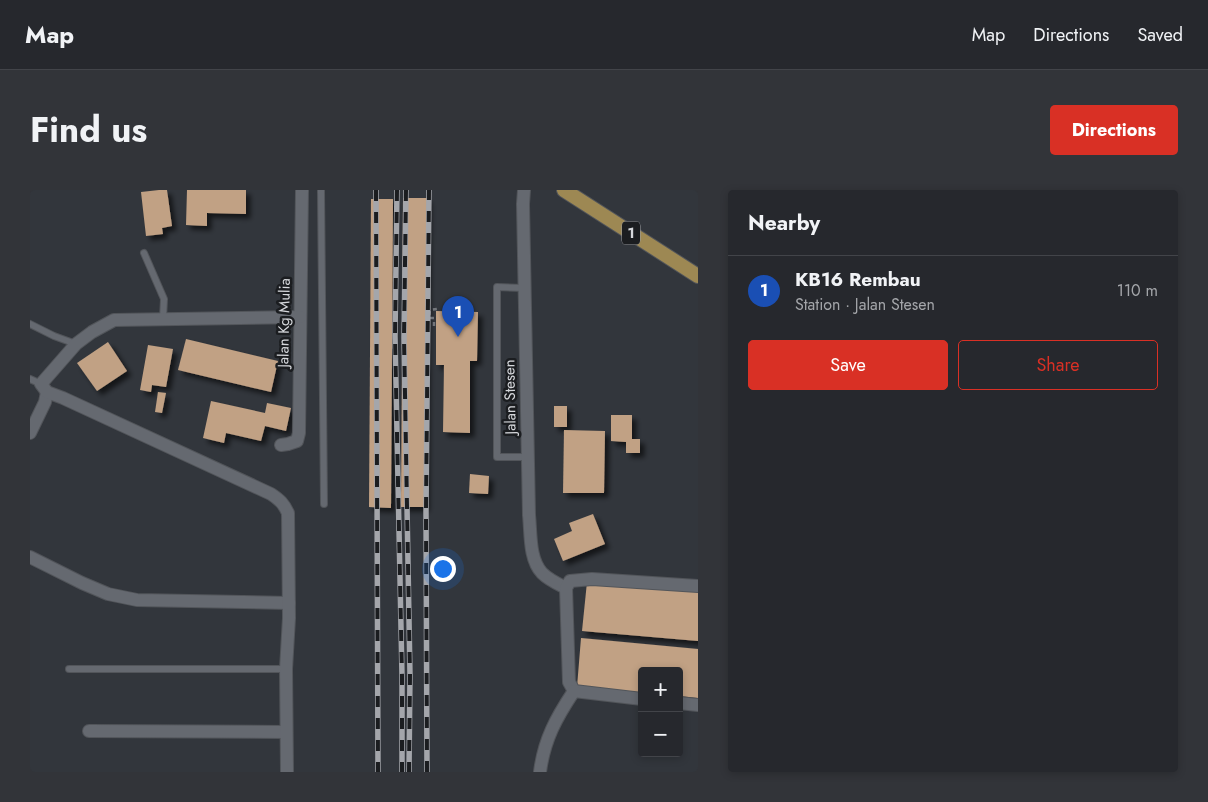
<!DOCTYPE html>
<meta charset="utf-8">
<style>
:root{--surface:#26282d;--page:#323439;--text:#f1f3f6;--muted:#a4a6aa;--line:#424449;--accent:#d93025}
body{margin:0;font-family:Jost,sans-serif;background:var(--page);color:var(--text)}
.controls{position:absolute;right:15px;bottom:15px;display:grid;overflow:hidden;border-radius:5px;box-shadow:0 2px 8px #0003}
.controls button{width:45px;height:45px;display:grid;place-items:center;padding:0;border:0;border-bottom:1px solid var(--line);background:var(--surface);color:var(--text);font:25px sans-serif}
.you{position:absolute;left:412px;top:378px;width:18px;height:18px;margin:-12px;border:4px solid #fff;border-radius:50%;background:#1a73e8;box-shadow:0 0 0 8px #1a73e833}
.badge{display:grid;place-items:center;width:32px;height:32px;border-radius:50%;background:var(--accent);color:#fff;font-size:16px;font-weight:700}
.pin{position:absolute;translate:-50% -41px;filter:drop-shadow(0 1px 2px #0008)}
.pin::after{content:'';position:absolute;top:26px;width:18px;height:15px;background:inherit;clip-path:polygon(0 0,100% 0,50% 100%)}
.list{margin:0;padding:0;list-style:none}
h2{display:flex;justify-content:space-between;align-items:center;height:65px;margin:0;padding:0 20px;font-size:21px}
h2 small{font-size:16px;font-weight:400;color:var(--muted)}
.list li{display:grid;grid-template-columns:32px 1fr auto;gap:15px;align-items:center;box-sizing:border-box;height:70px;padding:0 20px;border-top:1px solid var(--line)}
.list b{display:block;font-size:19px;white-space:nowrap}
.list p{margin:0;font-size:16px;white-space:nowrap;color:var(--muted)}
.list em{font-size:16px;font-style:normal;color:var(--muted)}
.actions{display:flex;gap:10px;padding:15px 20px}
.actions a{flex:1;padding:11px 0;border:1px solid var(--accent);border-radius:5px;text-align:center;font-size:18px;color:var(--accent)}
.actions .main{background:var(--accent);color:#fff}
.map{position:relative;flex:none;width:668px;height:582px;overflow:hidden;border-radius:5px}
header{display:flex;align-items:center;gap:30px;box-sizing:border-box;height:70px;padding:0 25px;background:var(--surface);border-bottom:1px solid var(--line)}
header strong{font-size:24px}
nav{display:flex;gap:28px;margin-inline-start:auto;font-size:18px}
.intro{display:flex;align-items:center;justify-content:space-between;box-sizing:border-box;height:120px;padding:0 30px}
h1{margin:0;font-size:35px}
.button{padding:12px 22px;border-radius:5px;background:var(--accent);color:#fff;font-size:18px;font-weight:700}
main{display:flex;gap:30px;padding:0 30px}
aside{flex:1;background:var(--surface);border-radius:5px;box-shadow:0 2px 8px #0003}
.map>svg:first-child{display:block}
.building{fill:#c1a184;filter:url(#shadow)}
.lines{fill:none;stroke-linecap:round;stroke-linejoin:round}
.service-casing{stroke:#52555a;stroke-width:8}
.minor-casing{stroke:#52555a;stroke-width:14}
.trunk-casing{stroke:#52555a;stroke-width:16}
.path{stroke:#73767b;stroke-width:2.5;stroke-dasharray:4 4;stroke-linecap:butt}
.service{stroke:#656970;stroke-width:6}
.minor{stroke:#656970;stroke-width:12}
.trunk{stroke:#9d8853;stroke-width:14}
.rail-casing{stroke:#a4a6ab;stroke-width:5.5}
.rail{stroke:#1b1d20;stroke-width:4;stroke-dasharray:11;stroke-linecap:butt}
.labels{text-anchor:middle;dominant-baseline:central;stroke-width:5;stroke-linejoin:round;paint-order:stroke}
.shield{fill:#1b1d20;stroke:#9d9fa3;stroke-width:1}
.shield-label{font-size:14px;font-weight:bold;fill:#d5d7db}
.street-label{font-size:15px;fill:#d5d7db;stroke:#1b1d20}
</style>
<header>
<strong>Map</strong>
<nav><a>Map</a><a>Directions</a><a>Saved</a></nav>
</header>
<div class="intro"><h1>Find us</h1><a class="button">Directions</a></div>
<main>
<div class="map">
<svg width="668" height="582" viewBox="0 0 668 582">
<defs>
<filter id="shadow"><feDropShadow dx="4.5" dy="4.5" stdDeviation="2.5" flood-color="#0009"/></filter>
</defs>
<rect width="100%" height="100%" fill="#32363c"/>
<g class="building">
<polygon points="129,0 137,0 142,36 132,38 133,44 116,46 111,2"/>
<polygon points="157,0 216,0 216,24 177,23 177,36 156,35"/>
<polygon points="373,8 397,8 395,317 371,317"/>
<polygon points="341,9 363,9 361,318 339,317"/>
<polygon points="406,121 448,122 447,171 440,171 440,243 413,242 414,175 406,175"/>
<polygon points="156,149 248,171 241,202 148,180"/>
<polygon points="78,152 97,181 67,201 47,173"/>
<polygon points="118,155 143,159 136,197 122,195 121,202 110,200"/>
<polygon points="128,202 136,203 132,223 125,222"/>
<polygon points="181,211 235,223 237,213 261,218 256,241 235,236 231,251 196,243 194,253 173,248"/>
<rect x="524" y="216" width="13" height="21"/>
<polygon points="581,225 602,225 602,249 610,249 610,263 596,263 596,252 581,251"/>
<polygon points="534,240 575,241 574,303 533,303"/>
<polygon points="440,284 459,286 458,304 439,303"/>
<polygon points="563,324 575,354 533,371 524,349 542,341 539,333"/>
<polygon points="557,392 668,402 668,451 552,441"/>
<polygon points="551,448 668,459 668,508 649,506 649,481 612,481 612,503 547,497"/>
</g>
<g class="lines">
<g class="service-casing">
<g id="service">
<polyline points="291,0 294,314"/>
<polyline points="114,63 134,109 133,128"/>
<polyline points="494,98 467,97 467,267 498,267"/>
<polyline points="0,134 24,146 46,154"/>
<polyline points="0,189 11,194"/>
<polyline points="39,479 256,479"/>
</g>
</g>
<g class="minor-casing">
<g id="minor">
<path d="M494,0l-1,14 6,311c2,19 0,44 13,58 7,7 16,11 24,15"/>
<polyline points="0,243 15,212 17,202"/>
<polyline points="251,255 258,254 267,251 269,243 272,0"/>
<polyline points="0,367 52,393 78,404 107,410 259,413"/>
<polyline points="612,509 544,501 539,492 536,398 540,391 562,389 668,396"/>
<polyline points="649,513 668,515"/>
<polyline points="59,541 256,542"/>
<path d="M257,582l-1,-103 3,-51 -1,-105c-4,-9 -8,-13 -17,-19l-208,-96 -16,-6 -6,-8 35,-40 16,-12 22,-12 186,-3"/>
<path d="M510,582c4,-32 16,-54 34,-81"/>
</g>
</g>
<g class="trunk-casing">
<polyline id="trunk" points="534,0 668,86"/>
</g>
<polyline class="path" points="404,136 404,128 399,128 400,120 407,119"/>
<use href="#service" class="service"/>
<use href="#minor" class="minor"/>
<use href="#trunk" class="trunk"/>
<g class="rail-casing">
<g id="rail">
<polyline points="346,0 348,582"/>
<polyline points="367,0 365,146 372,486 372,582"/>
<polyline points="376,0 374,148 380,485 379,582"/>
<polyline points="397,582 396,322 399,0"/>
</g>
</g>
<use href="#rail" class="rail"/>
</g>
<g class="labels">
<rect class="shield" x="592" y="31.5" width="18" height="23" rx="4"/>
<g class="shield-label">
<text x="601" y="43">1</text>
</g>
<g class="street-label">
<text transform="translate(254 133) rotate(-89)">Jalan Kg Mulia</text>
<text transform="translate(480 207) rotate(-91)">Jalan Stesen</text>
</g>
</g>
</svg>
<div class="controls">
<button>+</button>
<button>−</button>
</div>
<div class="you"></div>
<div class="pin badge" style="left:428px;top:147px;background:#1a4fb4">1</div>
</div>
<aside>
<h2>Nearby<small></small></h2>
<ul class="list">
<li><span class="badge" style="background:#1a4fb4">1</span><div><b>KB16 Rembau</b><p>Station · Jalan Stesen</p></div><em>110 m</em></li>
</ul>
<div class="actions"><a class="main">Save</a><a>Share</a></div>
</aside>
</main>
